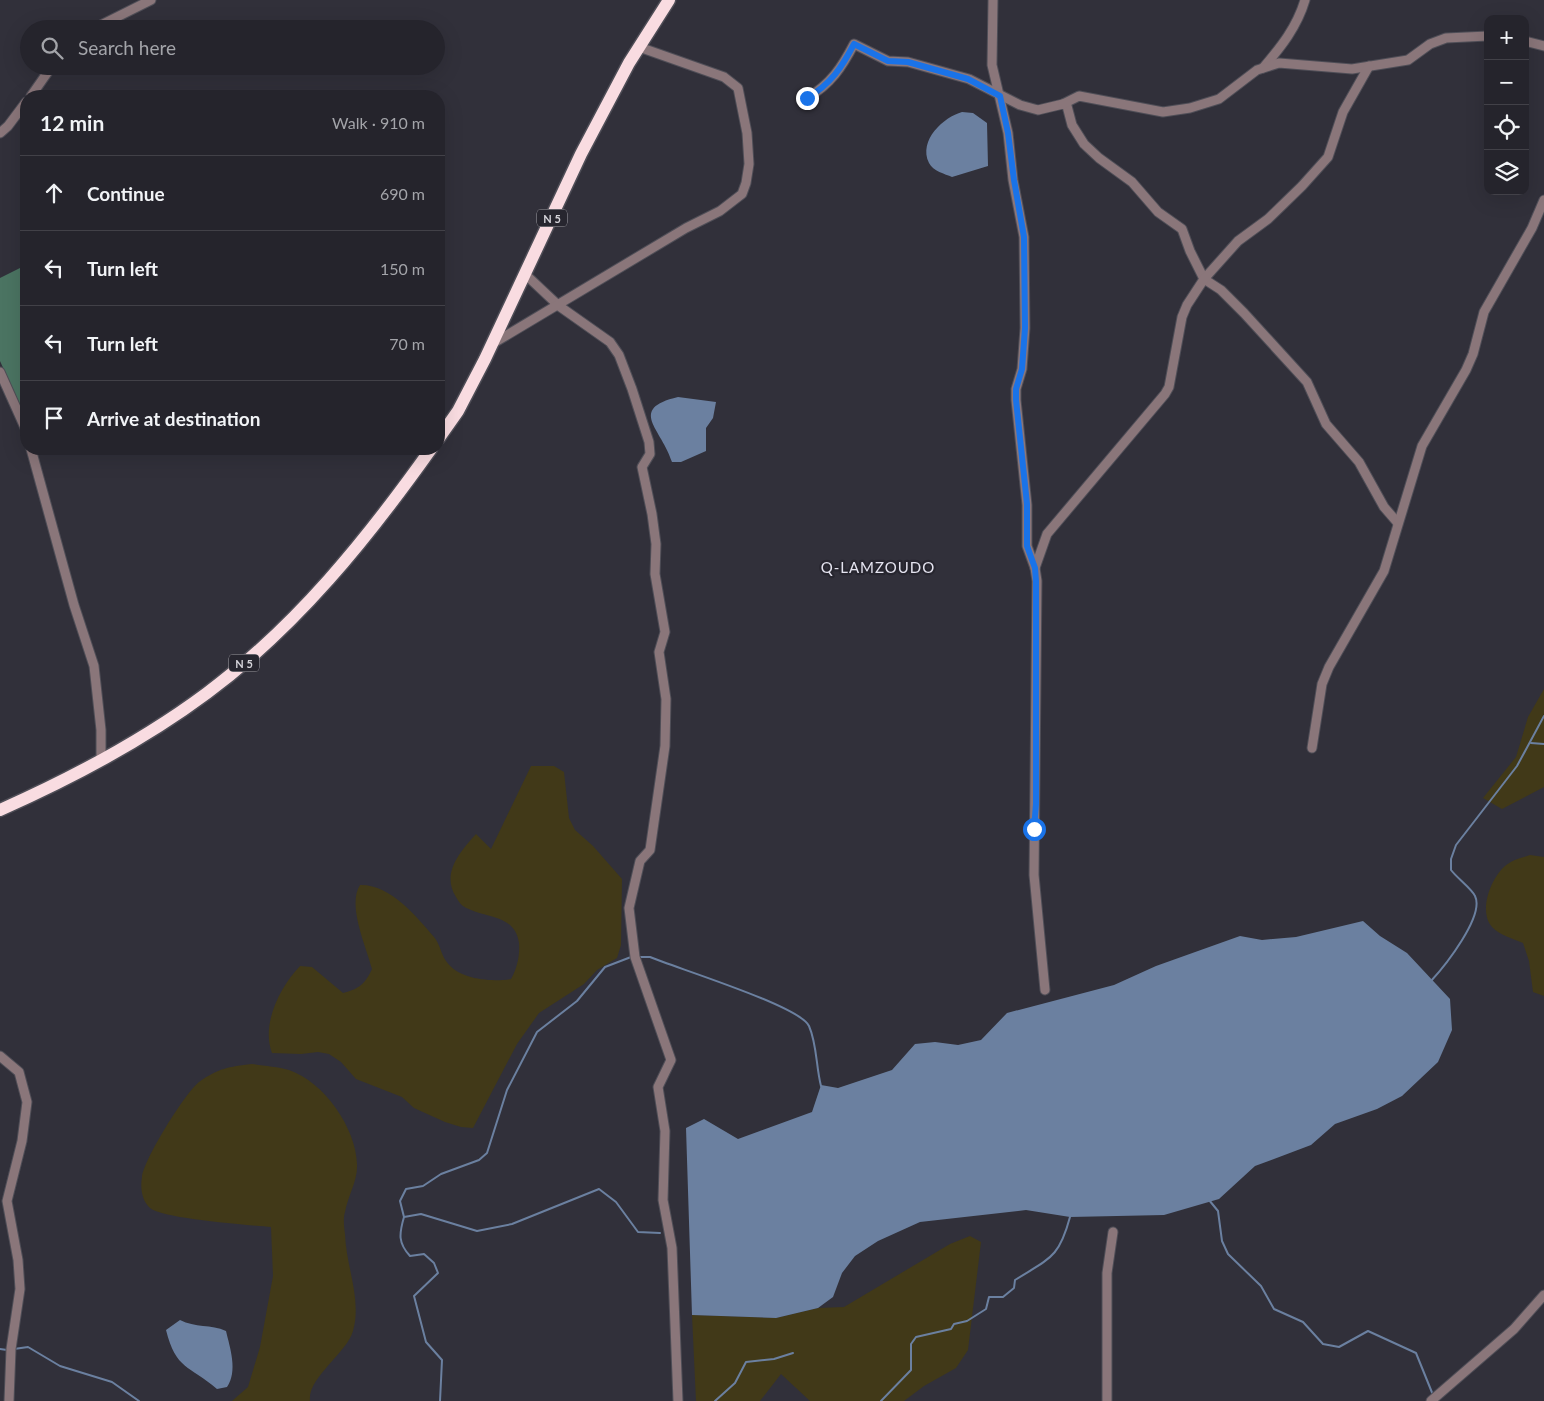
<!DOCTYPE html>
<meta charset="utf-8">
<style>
:root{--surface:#25242c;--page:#313038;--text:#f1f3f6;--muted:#a3a4a9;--line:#424148}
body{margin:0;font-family:Lato,sans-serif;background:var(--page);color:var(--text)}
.controls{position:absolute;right:15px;top:15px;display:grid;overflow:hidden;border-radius:10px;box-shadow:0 5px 20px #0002}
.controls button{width:45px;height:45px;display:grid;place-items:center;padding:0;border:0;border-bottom:1px solid var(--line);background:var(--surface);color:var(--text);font:25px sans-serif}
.stop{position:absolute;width:15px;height:15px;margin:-11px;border:4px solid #1a73e8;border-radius:50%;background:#fff}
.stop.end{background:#1a73e8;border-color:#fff;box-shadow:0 1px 5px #0008}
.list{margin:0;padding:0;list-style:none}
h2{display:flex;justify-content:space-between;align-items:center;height:65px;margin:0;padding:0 20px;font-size:21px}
h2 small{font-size:16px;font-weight:400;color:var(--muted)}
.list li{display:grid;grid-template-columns:32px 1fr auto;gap:15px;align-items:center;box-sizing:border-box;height:75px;padding:0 20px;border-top:1px solid var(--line)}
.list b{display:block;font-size:19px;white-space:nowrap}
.list em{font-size:16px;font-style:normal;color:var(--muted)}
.icon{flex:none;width:28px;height:28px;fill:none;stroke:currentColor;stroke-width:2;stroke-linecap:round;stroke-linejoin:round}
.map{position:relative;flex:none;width:1544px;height:1401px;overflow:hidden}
.search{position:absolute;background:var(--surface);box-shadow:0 5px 20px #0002;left:20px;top:20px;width:425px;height:55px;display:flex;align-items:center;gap:12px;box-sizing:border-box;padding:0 18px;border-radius:28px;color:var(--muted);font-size:19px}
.panel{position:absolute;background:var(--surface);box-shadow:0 5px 20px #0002;left:20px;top:90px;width:425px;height:365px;border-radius:20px}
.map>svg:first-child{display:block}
.forest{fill:#4b7462}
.sand{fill:#413918}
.water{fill:#6b80a0}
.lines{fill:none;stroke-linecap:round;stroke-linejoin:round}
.stream{stroke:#6b80a0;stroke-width:2}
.minor-casing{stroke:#4f4e57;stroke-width:11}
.highway-casing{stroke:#4f4e57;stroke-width:15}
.minor{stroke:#8a767a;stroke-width:9}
.highway{stroke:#f9dce1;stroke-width:12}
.route{stroke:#1a73e8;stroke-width:6}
.labels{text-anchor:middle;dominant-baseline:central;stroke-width:4.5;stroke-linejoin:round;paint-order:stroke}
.shield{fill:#27262f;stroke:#a2a0a7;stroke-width:1}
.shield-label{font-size:11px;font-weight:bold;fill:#d6d5db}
.quarter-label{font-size:15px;letter-spacing:1px;fill:#e4e3ef;stroke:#27262f}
</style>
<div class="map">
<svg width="1544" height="1401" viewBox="0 0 1544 1401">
<rect width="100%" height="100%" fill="#31303a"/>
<polygon class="forest" points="26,265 26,418 0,361 0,278"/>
<g class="sand">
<polygon points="1544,689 1544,787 1502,809 1483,798 1516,757 1528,717"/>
<path d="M531,766h23l10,6 5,46 6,12 18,16 29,33 -1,66 -4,13 -20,12 -13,14 -45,29 -22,31 -44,84 -12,-1 -16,-5 -31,-14 -12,-11 -46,-18 -15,-17 -12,-8 -11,-2 -17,2 -29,-1c-11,-29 8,-66 28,-87l12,1 31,26c16,-4 22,-9 29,-24 -6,-23 -25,-64 -12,-84 30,-1 56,31 74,52 6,7 7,17 12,24 13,19 45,21 65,18 6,-11 9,-23 8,-36 -4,-30 -36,-24 -56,-37 -3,-2 -5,-6 -7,-9 -15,-24 4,-45 20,-63l15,15z"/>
<path d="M1530,855l14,2v139l-11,-4 -4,-31 -6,-18c-9,-4 -24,-8 -31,-16 -14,-16 -1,-49 13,-61 7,-6 16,-8 25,-11z"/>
<path d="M252,1064c12,2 26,3 37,6 35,12 67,58 68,94 1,16 -9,32 -12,48 -2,6 -1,15 0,22 1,33 17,65 8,97 -6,22 -46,47 -43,70h-78l16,-14 12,-40 13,-71 -2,-49c-21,-2 -108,-8 -121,-19 -8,-7 -10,-20 -8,-31 2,-18 43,-84 57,-95 20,-14 29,-15 53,-18z"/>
<polygon points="970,1236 981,1242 968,1350 956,1368 924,1386 904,1401 810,1401 781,1374 760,1401 696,1401 692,1315 776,1318 818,1308 844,1307 950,1244"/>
</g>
<g class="water">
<path d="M962,112l11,1 14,10 1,43 -36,11c-7,-3 -19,-6 -23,-14 -11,-23 15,-46 33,-51z"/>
<path d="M678,397l38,5 -3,16 -7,10v23l-25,11h-9c-10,-33 -45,-53 6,-65z"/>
<polygon points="1363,921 1380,936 1407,953 1450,999 1452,1030 1438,1062 1402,1096 1377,1109 1335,1124 1311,1145 1255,1166 1219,1199 1164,1215 1070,1217 1026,1210 920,1222 878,1241 855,1256 842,1273 833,1297 818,1308 776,1318 692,1315 686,1128 704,1119 738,1139 812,1112 821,1085 838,1088 892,1070 915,1044 935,1042 958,1045 981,1040 1007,1013 1114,985 1156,966 1240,936 1262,940 1296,937"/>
<path d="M180,1320c15,8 31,4 46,11 4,17 12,40 1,56l-10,2c-28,-24 -41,-19 -51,-59z"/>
</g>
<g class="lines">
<g class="stream">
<polyline points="1531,743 1544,744"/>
<path d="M639,957h11c26,11 150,49 159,69 8,18 7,41 12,60"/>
<path d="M1431,981c13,-14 54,-65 44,-85 -2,-6 -19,-19 -24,-26v-11l5,-14 61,-79 27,-50"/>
<polyline points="1209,1200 1218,1211 1222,1241 1228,1254 1261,1286 1274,1309 1303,1322 1323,1344 1339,1347 1368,1331 1416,1353 1433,1395"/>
<polyline points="404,1217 400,1201 406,1189 423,1186 441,1174 479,1160 487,1153 507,1090 537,1032 577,1001 605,967 631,957"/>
<polyline points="0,1349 7,1350"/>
<polyline points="14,1349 28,1347 60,1366 112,1382 139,1401"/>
<path d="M440,1401l2,-41 -16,-18 -12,-46 24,-23 -4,-10 -10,-9 -14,2c-12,-13 -11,-22 -6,-39l17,-3 56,17 35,-7 87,-35 17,13 22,30 22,1"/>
<polyline points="715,1401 735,1383 746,1362 774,1359 793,1353"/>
<path d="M881,1401l30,-31v-26l5,-7 35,-8 3,-5 13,-3 19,-12 3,-12h14l11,-9 1,-8c35,-22 44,-22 55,-63"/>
</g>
<g class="minor-casing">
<g id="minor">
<polyline points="993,0 992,65 1008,133 1013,180 1024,237 1025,328 1022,369 1016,389 1016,400 1027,505 1027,546 1035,568 1037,581 1034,875 1045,990"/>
<polyline points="93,29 151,0"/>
<polyline points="1525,41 1544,46"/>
<path d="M1263,68c18,-21 34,-41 42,-68"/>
<polyline points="31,96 52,66"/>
<path d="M807,98c24,-14 35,-31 47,-54l34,17 20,1 61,17 51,26 18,5 25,-6 4,2 5,19 12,19 15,14 33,24 26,30 24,17 8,22 14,28 17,11 23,23 63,69 19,42 33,38 25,45 13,15"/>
<polyline points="1063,104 1079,96 1163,112 1190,108 1219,99 1257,70 1279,63 1352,69 1408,60 1430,44 1446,38 1488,36"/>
<polyline points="0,133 8,126 26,102"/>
<polyline points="525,274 559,306 610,342 619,355 632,389 649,442 650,454 642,467 652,514 656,544 655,574 665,632 659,652 666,699 665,746 650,850 640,861 629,908 635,957 671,1060 658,1087 665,1131 663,1200 672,1248 678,1401"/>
<polyline points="492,344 686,228 720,211 742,194 746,183 749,164 747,133 738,88 724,77 639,47"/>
<polyline points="0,372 26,430"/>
<polyline points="31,449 74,605 94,666 101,730 101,760"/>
<polyline points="1035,568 1047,534 1165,394 1169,387 1182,317 1187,305 1204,279 1238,241 1268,219 1302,186 1328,157 1343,112 1369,66"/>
<polyline points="1312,748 1322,684 1329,667 1384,571 1422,446 1466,370 1473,354 1484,312 1532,228 1544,200"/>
<polyline points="0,1056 19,1072 27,1102 22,1141 7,1201 18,1260 20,1289 11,1349 9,1401"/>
<polyline points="1107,1401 1107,1273 1113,1232"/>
<polyline points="1431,1401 1514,1329 1544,1295"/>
</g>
</g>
<g class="highway-casing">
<g id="highway">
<polyline points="439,438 458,411 485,359 581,154 629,63 669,0"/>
<path d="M0,810c72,-32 144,-70 207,-117 90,-67 160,-154 224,-244"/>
</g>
</g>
<use href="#minor" class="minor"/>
<use href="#highway" class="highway"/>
</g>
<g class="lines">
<path class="route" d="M807,98c24,-14 35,-31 47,-54l34,17 20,1 60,17 32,17 8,37 6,47 10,57 1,91 -3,41 -6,20v11l11,104v42l8,22 1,13v223l-2,25"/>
</g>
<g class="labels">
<g class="shield">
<rect x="537" y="209.5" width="30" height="17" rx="4"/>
<rect x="229" y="654.5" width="30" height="17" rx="4"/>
</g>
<g class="shield-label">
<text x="552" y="218">N 5</text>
<text x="244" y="663">N 5</text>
</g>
<g class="quarter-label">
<text x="878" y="567">Q-LAMZOUDO</text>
</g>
</g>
</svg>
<div class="controls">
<button>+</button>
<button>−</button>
<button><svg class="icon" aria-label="locate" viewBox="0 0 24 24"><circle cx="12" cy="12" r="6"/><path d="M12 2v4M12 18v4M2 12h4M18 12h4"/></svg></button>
<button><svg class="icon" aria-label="layers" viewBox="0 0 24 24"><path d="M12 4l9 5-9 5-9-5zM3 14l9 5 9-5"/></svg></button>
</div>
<div class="stop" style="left:1034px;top:829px"></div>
<div class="stop end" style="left:807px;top:98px"></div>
<div class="search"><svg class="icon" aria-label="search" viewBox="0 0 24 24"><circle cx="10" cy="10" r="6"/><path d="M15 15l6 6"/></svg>Search here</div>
<section class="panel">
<h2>12 min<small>Walk · 910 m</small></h2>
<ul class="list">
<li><svg class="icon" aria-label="ahead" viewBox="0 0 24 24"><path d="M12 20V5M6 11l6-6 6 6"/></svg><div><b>Continue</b></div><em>690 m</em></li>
<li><svg class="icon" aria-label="left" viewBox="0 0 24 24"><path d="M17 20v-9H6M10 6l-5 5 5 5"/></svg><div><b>Turn left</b></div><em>150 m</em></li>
<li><svg class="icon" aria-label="left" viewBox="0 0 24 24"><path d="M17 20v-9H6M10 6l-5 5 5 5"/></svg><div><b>Turn left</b></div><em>70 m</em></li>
<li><svg class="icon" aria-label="arrive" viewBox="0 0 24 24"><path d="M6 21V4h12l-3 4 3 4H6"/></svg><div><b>Arrive at destination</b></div></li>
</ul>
</section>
</div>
